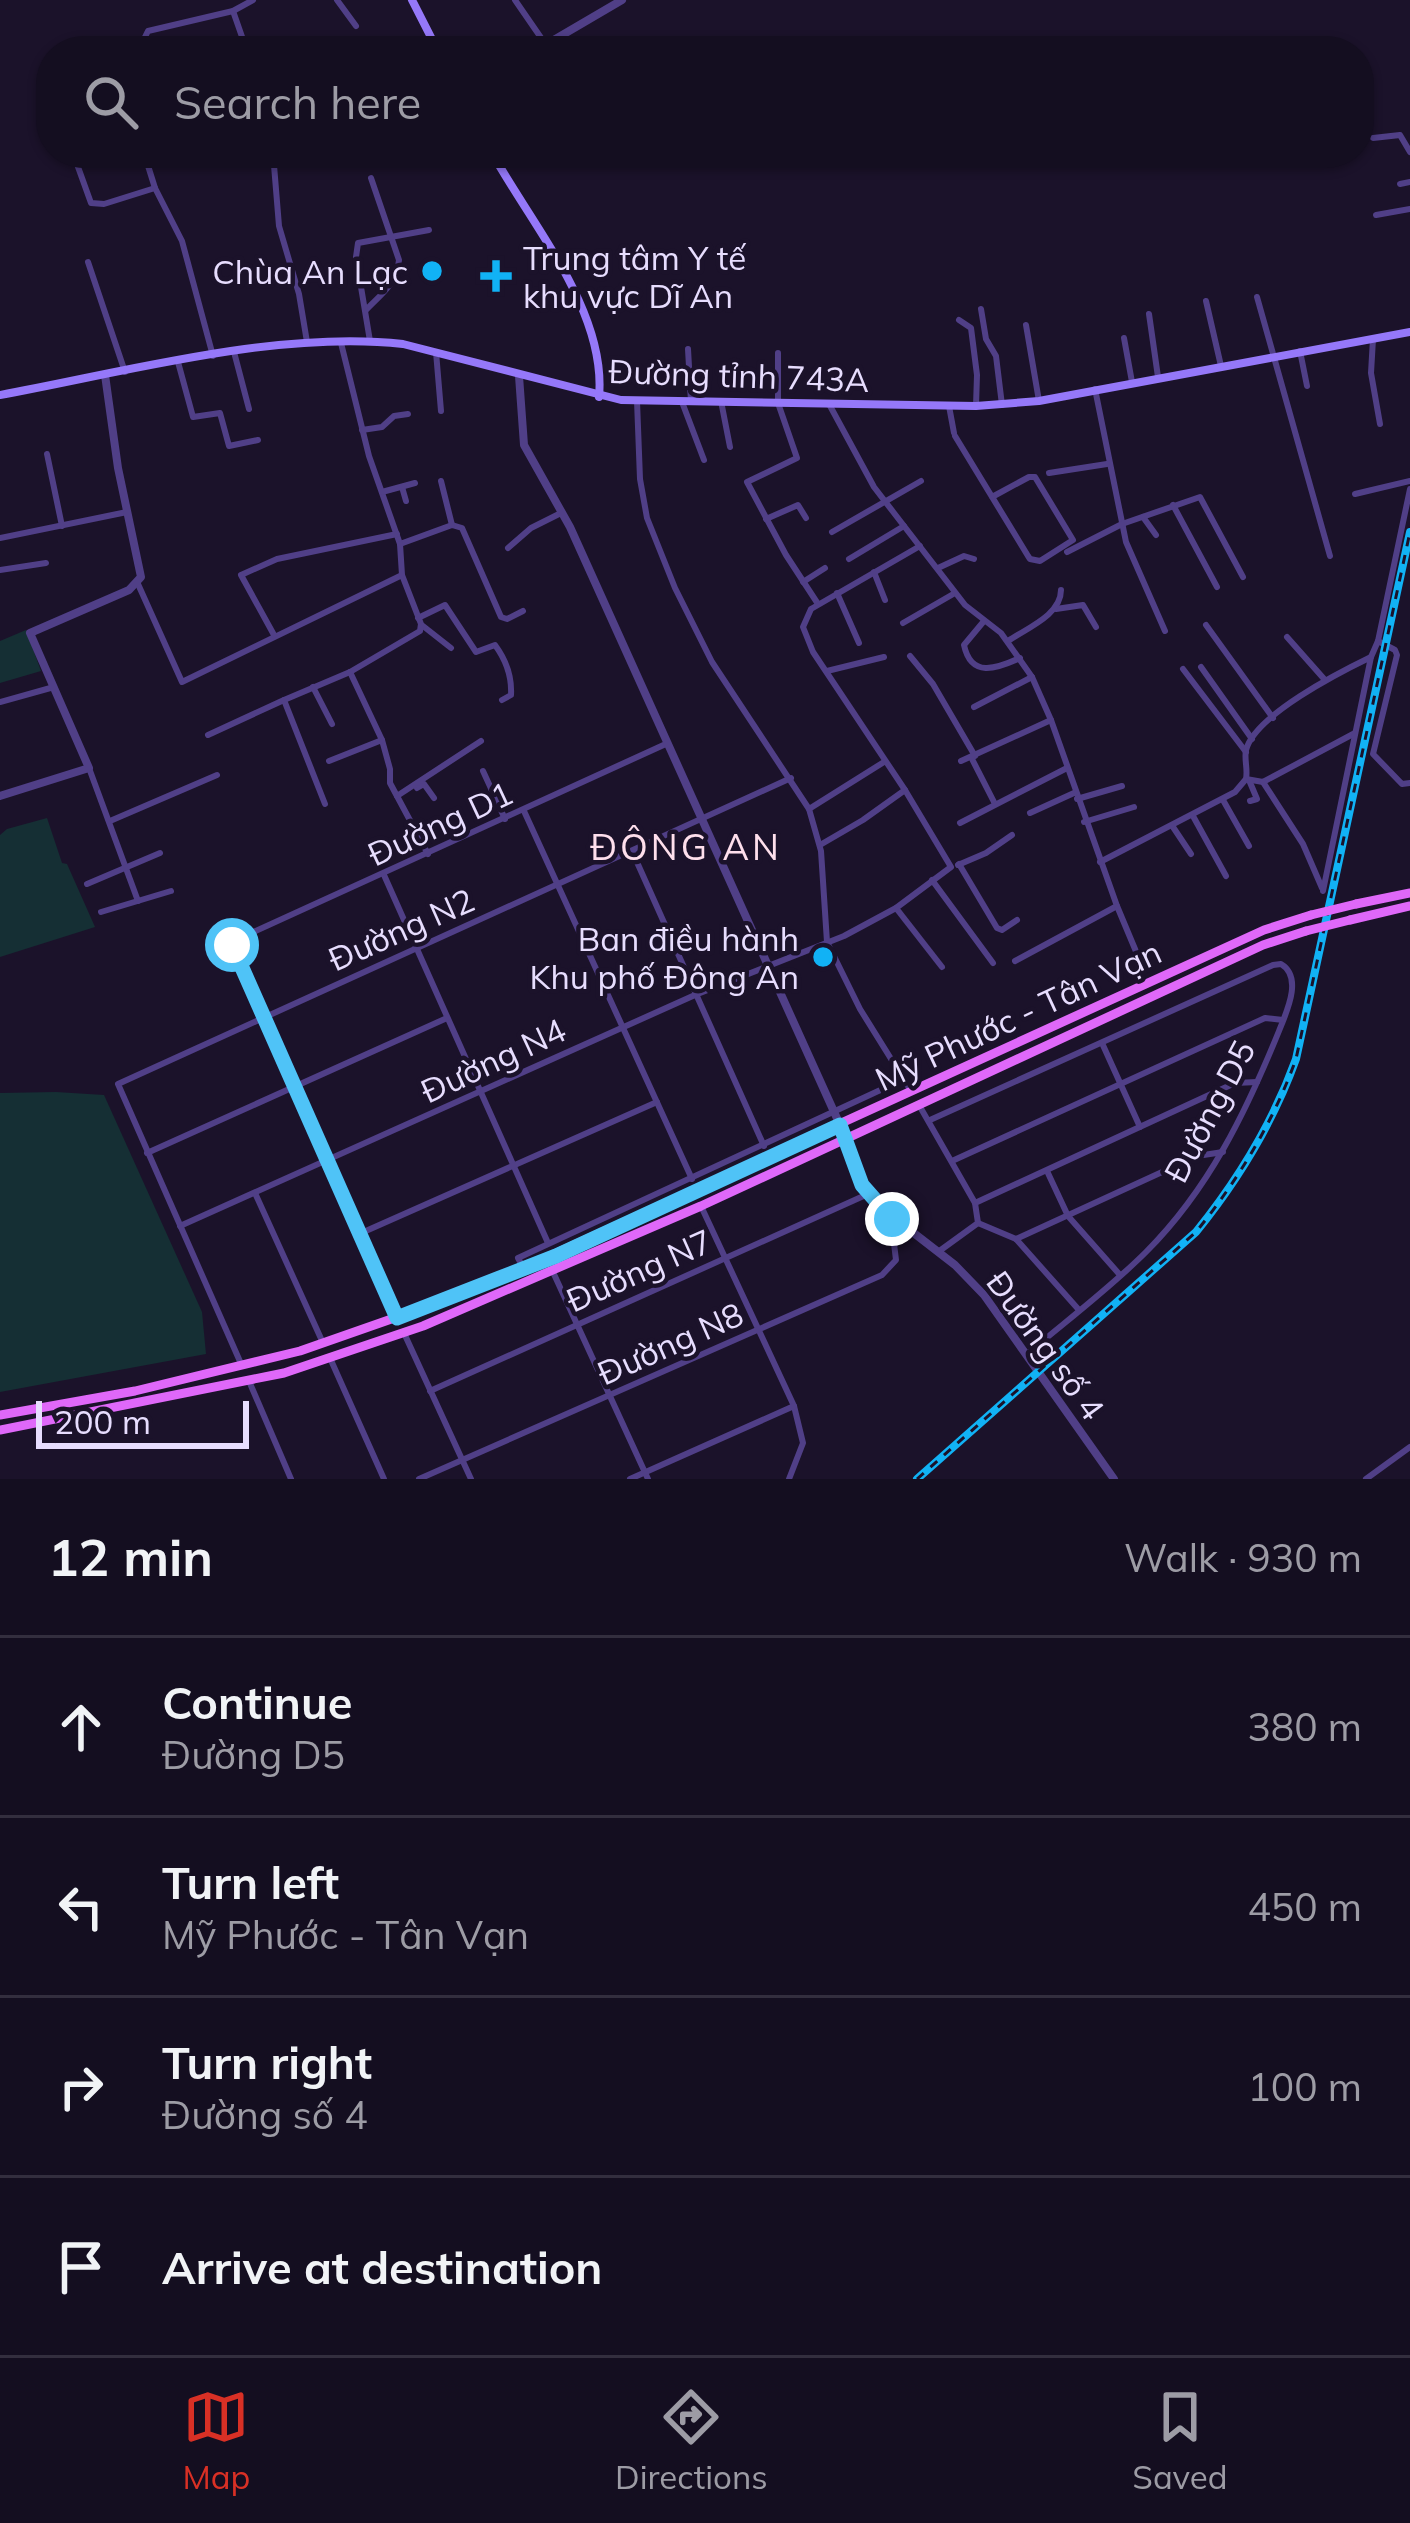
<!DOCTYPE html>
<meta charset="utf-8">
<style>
:root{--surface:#140e20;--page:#211c2d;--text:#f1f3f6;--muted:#9d9ca5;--line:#332e3e;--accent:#d93025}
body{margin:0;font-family:Mulish,sans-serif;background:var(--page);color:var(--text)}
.scale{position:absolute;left:36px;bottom:30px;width:213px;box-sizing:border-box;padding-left:12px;border:6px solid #e7ddfe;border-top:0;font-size:33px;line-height:42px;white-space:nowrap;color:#e7ddfe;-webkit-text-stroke:9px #1b122a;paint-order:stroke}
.stop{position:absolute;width:36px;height:36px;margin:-27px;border:9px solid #4fc3f7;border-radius:50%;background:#fff}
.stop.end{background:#4fc3f7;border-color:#fff;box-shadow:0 3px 12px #0008}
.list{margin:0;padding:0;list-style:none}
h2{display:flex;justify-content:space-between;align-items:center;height:156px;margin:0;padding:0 48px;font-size:51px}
h2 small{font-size:39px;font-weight:400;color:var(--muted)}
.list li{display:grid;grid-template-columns:78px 1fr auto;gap:36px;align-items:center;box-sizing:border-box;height:180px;padding:0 48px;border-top:3px solid var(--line)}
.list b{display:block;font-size:45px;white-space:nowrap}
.list p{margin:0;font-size:39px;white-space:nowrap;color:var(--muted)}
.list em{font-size:39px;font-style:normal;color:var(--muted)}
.icon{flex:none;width:66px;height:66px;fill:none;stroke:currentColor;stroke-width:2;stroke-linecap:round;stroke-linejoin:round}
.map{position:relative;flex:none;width:1410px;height:1479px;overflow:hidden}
.search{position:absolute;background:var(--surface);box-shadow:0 3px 9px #0004;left:36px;right:36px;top:36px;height:132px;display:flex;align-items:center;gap:30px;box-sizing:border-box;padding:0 42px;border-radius:48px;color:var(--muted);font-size:45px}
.sheet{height:876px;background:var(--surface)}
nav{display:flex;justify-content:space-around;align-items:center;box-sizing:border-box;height:168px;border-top:3px solid var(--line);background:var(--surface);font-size:33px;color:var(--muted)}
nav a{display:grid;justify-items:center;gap:6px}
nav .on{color:var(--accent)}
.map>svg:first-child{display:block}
.green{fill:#152f34}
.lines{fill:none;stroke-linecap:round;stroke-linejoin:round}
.minor{stroke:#503f87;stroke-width:6}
.tertiary{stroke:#503f87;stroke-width:8}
.secondary{stroke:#9578f9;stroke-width:8}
.primary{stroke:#df68f9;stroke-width:9}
.rail-casing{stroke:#11b2f5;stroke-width:8}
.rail{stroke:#1b122a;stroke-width:3;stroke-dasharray:9;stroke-linecap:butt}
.primary-bridge{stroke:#df68f9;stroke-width:9}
.route{stroke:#4fc3f7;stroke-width:15}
.poi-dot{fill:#11b2f5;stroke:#1b122a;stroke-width:4.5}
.labels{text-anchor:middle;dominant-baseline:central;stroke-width:9;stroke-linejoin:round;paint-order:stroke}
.poi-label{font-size:33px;fill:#e7ddfe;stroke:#1b122a;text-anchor:end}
.street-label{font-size:33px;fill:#e7ddfe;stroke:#1b122a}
.neighbourhood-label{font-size:36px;letter-spacing:3px;fill:#fedfec;stroke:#1b122a}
</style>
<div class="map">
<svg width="1410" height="1479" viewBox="0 0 1410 1479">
<rect width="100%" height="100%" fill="#1b122a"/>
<g class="green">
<polygon points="26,630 41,671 0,683 0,641"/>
<polygon points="47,818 62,863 67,864 95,927 0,957 0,835 7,829"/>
<polygon points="56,1092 104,1095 202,1312 206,1354 0,1392 0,1093"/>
</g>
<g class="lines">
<g class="minor">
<polyline points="337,0 356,26"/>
<polyline points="515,0 546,45"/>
<polyline points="233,11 247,51"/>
<polyline points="148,51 145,37 148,31 233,11 253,0"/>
<polyline points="41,113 51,110"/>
<polyline points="1373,138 1400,135 1410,152"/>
<polyline points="73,153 91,203 104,204 155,188"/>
<polyline points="144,153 155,188 182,241 213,356"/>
<polyline points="273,153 279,226 299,294 307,342"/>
<polyline points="74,157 89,153"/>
<polyline points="1400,184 1410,182"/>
<polyline points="1376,215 1410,209"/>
<polyline points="88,262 125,372"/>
<polyline points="1257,297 1330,556"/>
<polyline points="1206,301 1221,366"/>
<polyline points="981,309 986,339 996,356 1002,405"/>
<path d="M366,310c15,-16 31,-26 33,-50l-28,-82"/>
<polyline points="1149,314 1158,377"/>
<polyline points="959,320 971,328 977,375 976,406"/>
<polyline points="1026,325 1039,401"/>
<polyline points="1124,338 1132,382"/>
<polyline points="1373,339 1371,373 1380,424"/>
<polyline points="370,341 356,257 358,243 429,230"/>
<polyline points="341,343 369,456 400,544 452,525 462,528 501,617 507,619 523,611"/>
<polyline points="688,349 691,402"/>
<polyline points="1300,351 1307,386"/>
<polyline points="234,352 249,409"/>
<polyline points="436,352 441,411"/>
<polyline points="778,353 778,403 797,458 747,482 786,555 818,604"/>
<polyline points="178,362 193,417 220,413 229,446 258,440"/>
<polyline points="1095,389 1126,542 1165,631"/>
<polyline points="637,401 640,479 647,518 675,588 712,662 809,809 821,851 827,942 860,1009 911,1091"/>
<polyline points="721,401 730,447"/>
<polyline points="682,402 704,460"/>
<polyline points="829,404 874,487 894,513 965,605 1001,633 1032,677 1051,720 1117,906 1015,961"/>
<polyline points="949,406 954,433"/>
<polyline points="362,430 382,427 394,416 408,414"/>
<polyline points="955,436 1028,556 1030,559 1040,561 1073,540 1035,477 1029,477 992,497"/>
<polyline points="47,454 62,526"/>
<polyline points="1049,473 1107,464"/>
<polyline points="441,481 452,525"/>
<polyline points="402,487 406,501"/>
<polyline points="382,492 415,483"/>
<polyline points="1355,494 1410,481"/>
<polyline points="1173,505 1217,587"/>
<polyline points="1143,517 1156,535"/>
<polyline points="766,519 798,505 806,518"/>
<polyline points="832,532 921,481"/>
<polyline points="0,538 127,512"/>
<polyline points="508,548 531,528 561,513"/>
<polyline points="1067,552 1122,524 1200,497 1243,577"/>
<polyline points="849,559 904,526"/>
<polyline points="938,568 964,556 974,559"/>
<polyline points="0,570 46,563"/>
<polyline points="874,572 885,600"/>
<polyline points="803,582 825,568"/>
<polyline points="138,584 182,682 400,576"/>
<polyline points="837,593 859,643"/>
<polyline points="1056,609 1083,605 1096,627"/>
<path d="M418,618l27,-13 31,47 19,-7c11,15 17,32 16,50l-9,5"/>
<path d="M984,621l-20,24c7,33 32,24 56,13"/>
<polyline points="903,623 955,593"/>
<polyline points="1206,625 1273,718"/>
<polyline points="423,626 451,648"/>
<polyline points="274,635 241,575 277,559 397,534"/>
<polyline points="1287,637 1325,680"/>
<path d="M1008,641c19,-13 53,-26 53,-51"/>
<polyline points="1378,641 1395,650 1397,655 1373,754 1402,784 1410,783"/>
<polyline points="910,656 933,684 975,756"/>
<polyline points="1371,657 1378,641 1410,489"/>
<polyline points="1201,667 1252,739"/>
<polyline points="1183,669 1246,752"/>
<polyline points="827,671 884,657"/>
<polyline points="313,687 332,724"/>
<polyline points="0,702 54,687"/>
<polyline points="974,707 1032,677"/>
<polyline points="208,735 284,700"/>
<polyline points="382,740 390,769 390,783 428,854"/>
<polyline points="971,757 995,804"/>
<polyline points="329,761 382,740 350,672"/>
<polyline points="961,761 1051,720"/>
<polyline points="89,768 138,901"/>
<polyline points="483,771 505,819"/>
<polyline points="1246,779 1263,782 1355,733"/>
<polyline points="1249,780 1257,799 1250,801"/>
<polyline points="1263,782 1303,844 1322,888"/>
<polyline points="417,788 424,784 434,798"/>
<polyline points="397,796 481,741"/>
<polyline points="1077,799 1122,786"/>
<polyline points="1223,800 1249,846"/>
<polyline points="325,804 284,700 350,672 420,631 421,624 402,575 400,544"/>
<polyline points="809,809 884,762"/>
<polyline points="524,811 692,1179"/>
<polyline points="1030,813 1074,793"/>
<polyline points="1193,816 1226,876"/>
<polyline points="110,821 217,775"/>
<polyline points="1084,822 1134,807"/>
<polyline points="960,823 1067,768"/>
<polyline points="1173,827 1191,854"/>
<polyline points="820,845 863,820 905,790"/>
<polyline points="632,851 764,1146"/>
<path d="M1100,862l135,-70 11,-13c2,-10 -2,-20 0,-29 9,-35 94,-78 125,-93l-48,234"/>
<polyline points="959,864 997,928 1002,930 1017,920"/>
<polyline points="958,865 986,853 1012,835"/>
<polyline points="384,875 548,1243"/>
<polyline points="932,880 993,963"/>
<polyline points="87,884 160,853"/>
<polyline points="1117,906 1140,961"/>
<polyline points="896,908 942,967"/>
<polyline points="101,912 171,891"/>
<polyline points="1102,1043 1140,1127"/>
<polyline points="919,1105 975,1203 978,1223 938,1252"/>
<path d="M930,1120l343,-155 8,-1c22,13 6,47 -2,67 -33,81 -70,158 -133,221 -37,37 -80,69 -120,103"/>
<polyline points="147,1153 447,1018"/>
<polyline points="952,1161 1265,1018 1283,1020"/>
<polyline points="1047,1171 1068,1216 1120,1275"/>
<polyline points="255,1193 323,1343"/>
<polyline points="975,1203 1235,1083 1257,1082"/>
<polyline points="701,1206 794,1406 803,1443 789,1479"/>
<polyline points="978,1223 1016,1239 1079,1310"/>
<polyline points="180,1226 695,995 844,936 896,908 951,867 905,790 813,652 803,627 811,609 920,546"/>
<polyline points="359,1234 657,1102"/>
<polyline points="1016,1239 1197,1156 1223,1152"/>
<polyline points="524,1269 518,1258 902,1080"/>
<polyline points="553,1272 648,1479"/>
<polyline points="397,1318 232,945 238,939 668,743"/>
<polyline points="404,1333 471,1479"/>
<polyline points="330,1358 384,1479"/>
<polyline points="242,1366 118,1084 791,778"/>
<polyline points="249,1381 291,1479"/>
<polyline points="430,1391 868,1194"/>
<polyline points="419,1479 882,1275 896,1260 891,1219"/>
<polyline points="630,1479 794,1406"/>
<polyline points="1366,1479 1410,1447"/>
</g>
<g class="tertiary">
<polyline points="535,51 622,0"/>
<polyline points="519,376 524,445 570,527 840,1125"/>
<polyline points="0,796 89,768 30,633 129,590 141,577 118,468 105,375"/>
<polyline points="844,1137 857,1176 875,1203 955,1265 984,1295 1114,1479"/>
</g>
<g class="secondary">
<polyline points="412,0 438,51"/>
<path d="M492,153c40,72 115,159 107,244"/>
<path d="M0,395c125,-23 277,-65 403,-51l218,56 355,6 63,-5 371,-69"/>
</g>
<g class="primary">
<polyline points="1356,904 1410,893"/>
<polyline points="1350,920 1410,906"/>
<polyline points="0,1415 135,1391 300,1351 480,1288 1264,930 1311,915"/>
<polyline points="0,1430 284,1373 423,1326 701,1206 1263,945 1306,931"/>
</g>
<g class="rail-casing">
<path id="rail" d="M917,1479l279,-247c42,-52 77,-109 100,-173l114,-527"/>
</g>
<use href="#rail" class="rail"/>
<g class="primary-bridge">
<polyline points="1311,915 1356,904"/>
<polyline points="1306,931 1350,920"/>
</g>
</g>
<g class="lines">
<polyline class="route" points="232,945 397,1318 556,1256 840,1125 862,1185 892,1219"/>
</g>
<g class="poi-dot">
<circle cx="432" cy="271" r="12"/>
<path d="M490 258h12v12h12v12h-12v12h-12v-12h-12v-12h12z"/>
<circle cx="823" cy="957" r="12"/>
</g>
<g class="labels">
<g class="poi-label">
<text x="523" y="257" text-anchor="start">Trung tâm Y tế<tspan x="523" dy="38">khu vực Dĩ An</tspan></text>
<text x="408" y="271">Chùa An Lạc</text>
<text x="799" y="938">Ban điều hành<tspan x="799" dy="38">Khu phố Đông An</tspan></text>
</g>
<g class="street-label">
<text transform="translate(739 375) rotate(2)">Đường tỉnh 743A</text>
<text transform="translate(440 823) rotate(-25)">Đường D1</text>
<text transform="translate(401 929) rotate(-24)">Đường N2</text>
<text transform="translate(1018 1015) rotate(-25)">Mỹ Phước - Tân Vạn</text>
<text transform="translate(493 1060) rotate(-25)">Đường N4</text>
<text transform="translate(1209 1111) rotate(-62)">Đường D5</text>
<text transform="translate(639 1270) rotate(-24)">Đường N7</text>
<text transform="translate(670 1343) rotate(-24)">Đường N8</text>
<text transform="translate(1046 1345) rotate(54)">Đường số 4</text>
</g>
<g class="neighbourhood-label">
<text x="686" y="846">ĐÔNG AN</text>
</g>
</g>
</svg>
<div class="scale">200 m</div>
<div class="stop" style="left:232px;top:945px"></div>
<div class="stop end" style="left:892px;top:1219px"></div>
<div class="search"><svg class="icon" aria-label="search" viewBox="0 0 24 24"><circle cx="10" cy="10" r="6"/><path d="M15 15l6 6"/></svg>Search here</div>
</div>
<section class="sheet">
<h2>12 min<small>Walk · 930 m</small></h2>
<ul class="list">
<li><svg class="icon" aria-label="ahead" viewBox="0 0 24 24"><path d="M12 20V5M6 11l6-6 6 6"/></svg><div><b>Continue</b><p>Đường D5</p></div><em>380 m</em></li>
<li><svg class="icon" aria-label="left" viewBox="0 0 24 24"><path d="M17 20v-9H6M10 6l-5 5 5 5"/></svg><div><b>Turn left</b><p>Mỹ Phước - Tân Vạn</p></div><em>450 m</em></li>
<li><svg class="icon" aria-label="right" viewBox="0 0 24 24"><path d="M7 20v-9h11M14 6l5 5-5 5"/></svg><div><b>Turn right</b><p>Đường số 4</p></div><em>100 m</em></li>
<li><svg class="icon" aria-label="arrive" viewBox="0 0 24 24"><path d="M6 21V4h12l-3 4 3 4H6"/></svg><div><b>Arrive at destination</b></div></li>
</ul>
</section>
<nav>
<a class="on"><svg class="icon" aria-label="map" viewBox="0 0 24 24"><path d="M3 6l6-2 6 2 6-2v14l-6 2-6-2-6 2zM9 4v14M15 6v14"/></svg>Map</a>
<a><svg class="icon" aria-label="directions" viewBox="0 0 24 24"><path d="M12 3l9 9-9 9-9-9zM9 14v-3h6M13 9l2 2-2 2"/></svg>Directions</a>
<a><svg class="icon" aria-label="saved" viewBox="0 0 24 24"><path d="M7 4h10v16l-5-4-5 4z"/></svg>Saved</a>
</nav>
